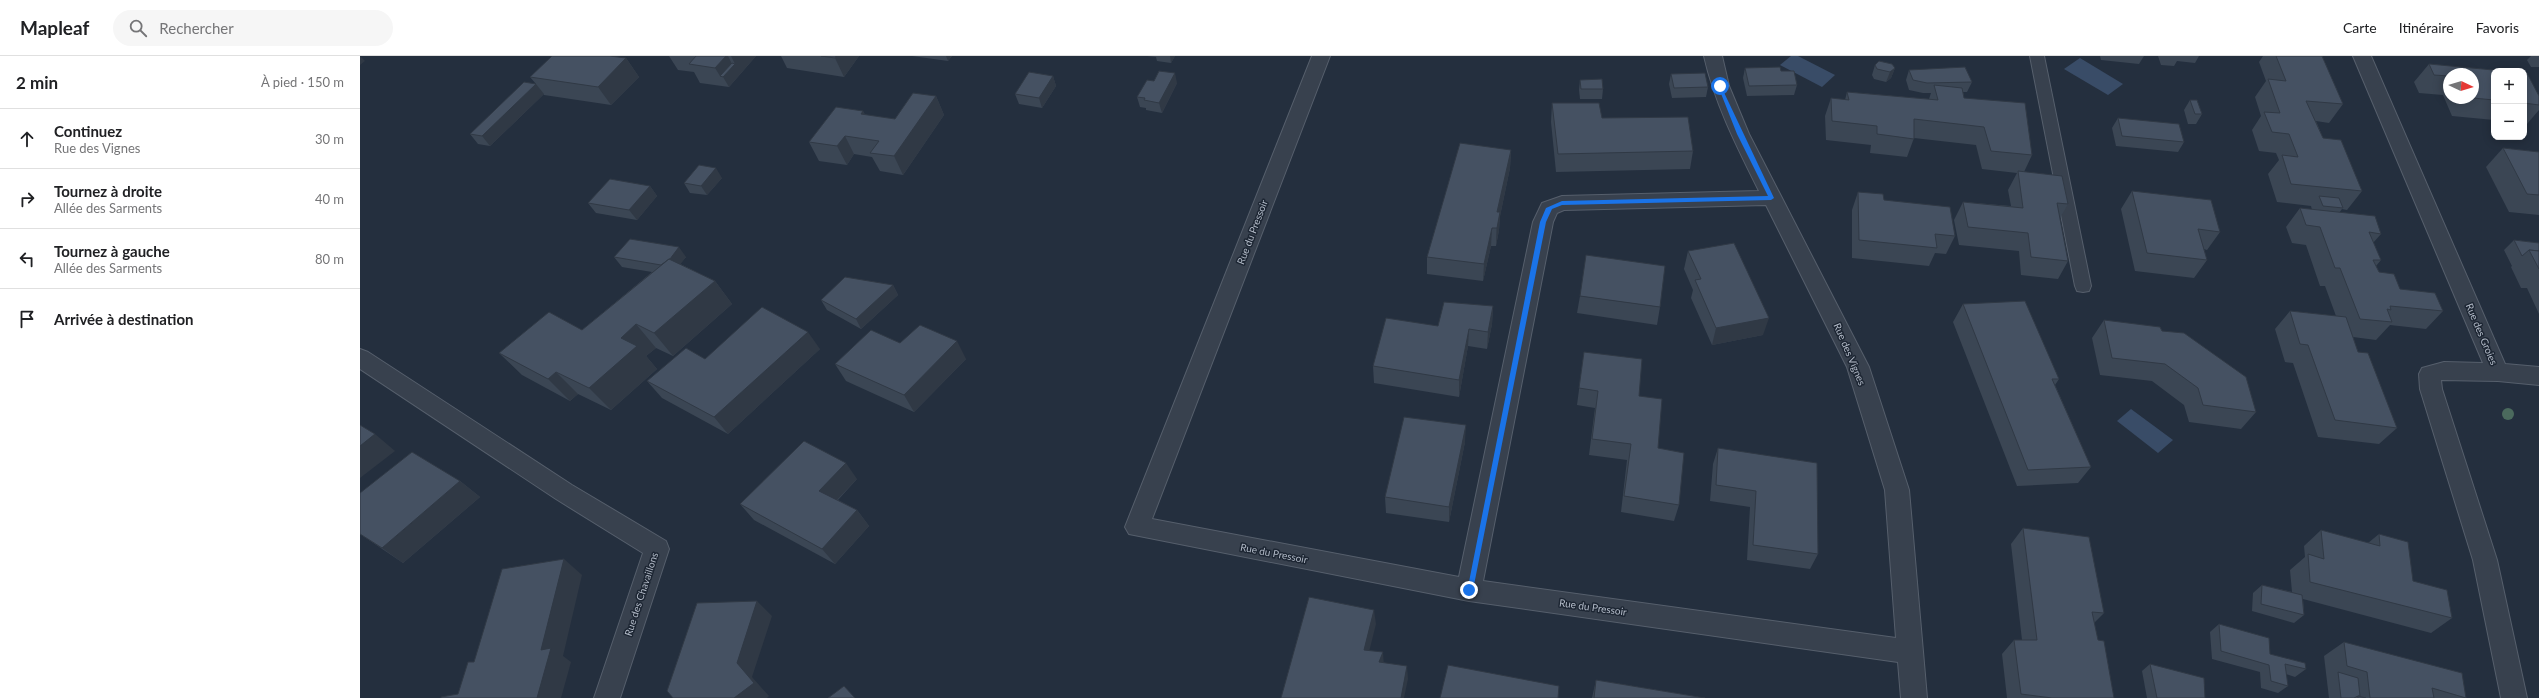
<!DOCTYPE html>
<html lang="fr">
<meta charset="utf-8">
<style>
:root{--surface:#fff;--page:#f6f6f6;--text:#202124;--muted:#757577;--line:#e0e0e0}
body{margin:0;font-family:Lato,sans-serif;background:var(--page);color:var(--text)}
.controls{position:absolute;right:12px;top:12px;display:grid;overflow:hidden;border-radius:8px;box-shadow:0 2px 10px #0003}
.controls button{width:36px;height:36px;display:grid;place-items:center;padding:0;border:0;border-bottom:1px solid var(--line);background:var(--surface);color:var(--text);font:20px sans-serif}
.compass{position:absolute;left:2083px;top:12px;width:36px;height:36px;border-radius:50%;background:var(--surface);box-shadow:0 2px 10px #0003;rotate:94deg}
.stop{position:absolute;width:12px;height:12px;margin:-9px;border:3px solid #1a73e8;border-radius:50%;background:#fff}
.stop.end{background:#1a73e8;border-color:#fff;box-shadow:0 1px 4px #0008}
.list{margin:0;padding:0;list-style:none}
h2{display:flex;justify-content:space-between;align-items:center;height:52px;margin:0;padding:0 16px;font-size:17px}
h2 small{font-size:13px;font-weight:400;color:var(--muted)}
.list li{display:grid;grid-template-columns:26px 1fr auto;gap:12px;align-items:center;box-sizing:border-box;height:60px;padding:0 16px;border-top:1px solid var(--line)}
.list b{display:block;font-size:15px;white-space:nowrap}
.list p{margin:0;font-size:13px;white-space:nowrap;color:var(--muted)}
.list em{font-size:13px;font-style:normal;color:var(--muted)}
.icon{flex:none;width:22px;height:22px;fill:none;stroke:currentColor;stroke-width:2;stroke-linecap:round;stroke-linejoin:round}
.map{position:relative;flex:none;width:2179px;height:642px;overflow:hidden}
header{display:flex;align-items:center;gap:24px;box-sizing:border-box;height:56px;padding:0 20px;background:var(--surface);border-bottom:1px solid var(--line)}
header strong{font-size:19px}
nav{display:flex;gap:22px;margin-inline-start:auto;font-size:14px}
.search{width:280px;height:36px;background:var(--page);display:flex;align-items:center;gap:10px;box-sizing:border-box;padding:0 14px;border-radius:22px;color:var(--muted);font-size:15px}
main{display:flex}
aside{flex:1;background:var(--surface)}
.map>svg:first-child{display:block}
.water{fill:#394c67}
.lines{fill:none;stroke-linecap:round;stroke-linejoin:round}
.lane-casing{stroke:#565f6c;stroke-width:2}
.street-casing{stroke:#565f6c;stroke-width:2}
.lane{fill:#38414e;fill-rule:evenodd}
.street{fill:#38414e;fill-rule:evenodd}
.tree{fill:#4b6a5d}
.wall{fill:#3b4654;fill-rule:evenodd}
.shaded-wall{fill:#303945}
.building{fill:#455162;stroke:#303945}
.route{fill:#1a73e8}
.labels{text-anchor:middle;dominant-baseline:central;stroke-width:3;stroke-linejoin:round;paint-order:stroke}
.street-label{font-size:10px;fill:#b4bcc9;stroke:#1d2633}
</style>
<header>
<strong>Mapleaf</strong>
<div class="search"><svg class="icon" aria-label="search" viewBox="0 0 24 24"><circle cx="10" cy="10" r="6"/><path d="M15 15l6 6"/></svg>Rechercher</div>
<nav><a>Carte</a><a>Itinéraire</a><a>Favoris</a></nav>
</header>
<main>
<aside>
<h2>2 min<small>À pied · 150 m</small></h2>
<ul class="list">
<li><svg class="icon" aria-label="ahead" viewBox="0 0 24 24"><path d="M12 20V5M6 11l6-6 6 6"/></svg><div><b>Continuez</b><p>Rue des Vignes</p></div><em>30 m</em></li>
<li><svg class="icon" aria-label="right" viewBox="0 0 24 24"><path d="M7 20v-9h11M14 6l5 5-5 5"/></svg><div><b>Tournez à droite</b><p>Allée des Sarments</p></div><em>40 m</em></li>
<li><svg class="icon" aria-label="left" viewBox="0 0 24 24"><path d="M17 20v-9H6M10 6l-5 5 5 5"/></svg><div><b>Tournez à gauche</b><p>Allée des Sarments</p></div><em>80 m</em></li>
<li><svg class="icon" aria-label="arrive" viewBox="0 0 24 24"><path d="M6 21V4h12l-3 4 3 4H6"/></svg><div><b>Arrivée à destination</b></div></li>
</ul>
</aside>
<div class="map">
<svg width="2179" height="642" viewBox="0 0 2179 642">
<rect width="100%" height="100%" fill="#242f3e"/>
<g class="water">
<polygon points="1431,0 1438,0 1475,19 1462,31 1420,9"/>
<polygon points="1720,2 1763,28 1748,39 1704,13"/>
<polygon points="1771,353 1813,384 1798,397 1757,365"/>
</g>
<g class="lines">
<g class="lane-casing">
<polygon id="lane" points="1670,0 1684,0 1731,230 1729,235 1723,236 1717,235 1715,230"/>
</g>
<g class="street-casing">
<g id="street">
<path d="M952,0h18l-178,463 307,58 74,-355 9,-19 20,-7 197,-5c-22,-44 -44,-87 -55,-135h18l7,30 20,48 120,233 40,123 18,208h-26l-3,-36 -429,-61 -340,-67 -4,-7zM1406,149l81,162 38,123 11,148 -413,-57 70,-359 4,-9 7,-3z"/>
<polygon points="1993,0 2011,0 2145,308 2179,311 2179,329 2138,325 2081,324 2082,333 2137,504 2167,642 2141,642 2113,504 2060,333 2059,318 2062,312 2084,306 2123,307"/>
<polygon points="0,293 8,296 212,429 306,485 309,493 260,642 234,642 283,497 196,443 0,313"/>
</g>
</g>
<use href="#lane" class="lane"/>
<use href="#street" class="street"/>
</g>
<circle class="tree" cx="2148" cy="358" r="6"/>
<g class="wall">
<polygon points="309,0 396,0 369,31 340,27 334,16 318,14"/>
<polygon points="421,0 499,0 484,21 427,12"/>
<polygon points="552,0 592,0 588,5"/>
<polygon points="787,0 815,0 811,7 797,5 796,1"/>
<polygon points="1740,0 1784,0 1779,8 1741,4"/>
<polygon points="1798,0 1839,0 1835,7 1817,5 1814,10 1801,9"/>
<polygon points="1903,0 1962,0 1983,48 1969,67 1956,65 1963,82 2002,135 1987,154 1982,153 1979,157 2021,178 2013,187 2021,204 2016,210 2019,216 2040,233 2083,255 2066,273 2030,269 2016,284 1993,281 1998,296 2037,372 2019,388 1958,381 1933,307 1925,306 1915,273 1930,255 1976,260 1965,230 1960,230 1946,189 1932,187 1926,171 1940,152 1952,154 1951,150 1917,146 1908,118 1919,104 1916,97 1899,95 1892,74 1901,60 1895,41 1906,25 1899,6"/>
<polygon points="2171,0 2179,0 2179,11 2171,11 2167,4"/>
<polygon points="266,2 279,21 251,49 184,39 184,38 130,90 118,88 110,78 176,28 170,21"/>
<path d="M2069,8l65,7v49l-42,-4 -9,-21 -24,-2 -5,-11zM2089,18h24v24h-24z"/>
<polygon points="1515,9 1535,12 1531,22 1526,26 1514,23 1512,19"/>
<polygon points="1385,12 1421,15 1437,29 1434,39 1387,40 1383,22"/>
<polygon points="1549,14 1612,26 1607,36 1603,36 1604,42 1672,99 1664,116 1708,148 1700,162 1708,205 1698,223 1661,219 1659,195 1599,189 1594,164 1603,146 1651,150 1648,134 1657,117 1622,113 1616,89 1554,82 1547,101 1510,97 1511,89 1466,84 1465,60 1471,42 1485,44 1487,36 1569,43 1571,37 1563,37 1549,34 1546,24"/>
<polygon points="2164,17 2179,40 2179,54 2167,68 2164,67"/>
<polygon points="1311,18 1348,31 1346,41 1312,42 1309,28"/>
<polygon points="693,20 696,30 682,52 659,48 655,38"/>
<polygon points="1220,24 1243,33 1242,43 1220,43 1219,34"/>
<polygon points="817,27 802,57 786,54 786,52 780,51 777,41"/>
<polygon points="576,40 584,59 543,119 520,115 512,101 494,98 487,109 459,105 449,86 503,55 505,59 535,63"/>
<polygon points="1830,44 1842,58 1836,68 1828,68 1824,54"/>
<polygon points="1192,47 1242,62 1333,95 1330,113 1196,116 1191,66"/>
<polygon points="1758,62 1824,86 1818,96 1756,90 1752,72"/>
<polygon points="2143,92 2179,96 2179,159 2149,156 2126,111"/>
<polygon points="1151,94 1150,112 1140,160 1139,174 1136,190 1131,190 1123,225 1067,218 1067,201"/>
<polygon points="362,122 347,139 330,137 324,127"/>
<polygon points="290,130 297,140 277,164 236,157 228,147"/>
<polygon points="1772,135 1860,176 1847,194 1844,193 1847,204 1834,222 1775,215 1761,153"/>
<polygon points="1498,136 1524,144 1595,180 1586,198 1575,197 1569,210 1492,202 1492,154"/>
<polygon points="2154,184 2179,187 2179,258 2167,232 2161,232 2151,211 2152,210 2144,194"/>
<polygon points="1328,195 1403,279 1352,289 1331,242 1333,234 1324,213"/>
<polygon points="254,201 326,201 320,208 355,225 372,248 313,300 296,292 286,300 297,313 251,354 218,338 210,345 162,319 139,297 222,274 292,216 262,211"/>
<polygon points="533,229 538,239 501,273 467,254 461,244"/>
<polygon points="1220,240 1300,251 1297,269 1217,257"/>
<polygon points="1603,248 1699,323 1695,329 1731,411 1718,427 1657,430 1593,266"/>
<polygon points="1133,250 1132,268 1127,293 1108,290 1099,341 1014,327 1013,310 1078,270"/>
<polygon points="1744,264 1802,275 1896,356 1881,373 1829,366 1824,349 1792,325 1740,319 1732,282"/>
<polygon points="540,287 606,303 554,356 486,325 475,308"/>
<polygon points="460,293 368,378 302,342 287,325 345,303"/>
<polygon points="1224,296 1279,340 1298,392 1319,449 1314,465 1261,456 1267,404 1229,399 1235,352 1217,349"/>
<polygon points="1105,386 1089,466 1026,457 1025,441"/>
<polygon points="1358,392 1458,498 1450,513 1387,504 1390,451 1350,445 1353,408"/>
<polygon points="497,423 478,444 497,454 509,470 475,508 394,464 380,448"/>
<polygon points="100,425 120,441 43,507 0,478 0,437"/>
<polygon points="1663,472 1744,557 1734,567 1738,584 1754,642 1647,642 1642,598 1654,584 1662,584 1651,488"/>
<polygon points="1961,474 2008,487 2019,478 2053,525 2092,562 2071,577 1943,543 1944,559 1934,567 1892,555 1893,537 1902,529 1932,536 1930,514 1945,501 1944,490"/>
<polygon points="1859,568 1910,598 1946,613 1935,621 1926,618 1928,630 1918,637 1901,632 1900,616 1852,603 1850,576"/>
<polygon points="1984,586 2106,642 1969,642 1964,600"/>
<polygon points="1790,608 1845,642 1787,642 1782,615"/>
<polygon points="1236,624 1345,642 1232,642"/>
</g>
<g class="shaded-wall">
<polygon points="0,0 5,5 0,9"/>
<polygon points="366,0 368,0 373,10 375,8 371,0 396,0 369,31 363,21 360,20 355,12"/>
<polygon points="476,0 499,0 484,21 475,2"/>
<polygon points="586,0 592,0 588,5"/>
<polygon points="810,0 815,0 811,7"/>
<polygon points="266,2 279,21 251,49 238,31"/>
<polygon points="1535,12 1531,22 1526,26 1530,16"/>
<polygon points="815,17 817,27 802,57 799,47"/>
<polygon points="693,20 696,30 682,52 679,42"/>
<polygon points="176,28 184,38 130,90 122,80"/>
<polygon points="576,40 584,59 543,119 534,100"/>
<polygon points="503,55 512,73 501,58"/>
<polygon points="485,80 494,98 487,109 477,90"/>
<polygon points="1151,94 1150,112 1140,160 1139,174 1136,190 1137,156"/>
<polygon points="356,112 362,122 347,139 341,130"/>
<polygon points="290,130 297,140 277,164 269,154"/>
<polygon points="1132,172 1131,190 1123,225 1124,208"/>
<polygon points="319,191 326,201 311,220 304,210"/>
<polygon points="355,225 372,248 313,300 294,277"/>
<polygon points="533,229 538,239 501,273 496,263"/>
<polygon points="1133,250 1132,268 1127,293 1128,276"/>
<polygon points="1409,262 1403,279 1352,289 1356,272"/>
<polygon points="276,268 296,292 286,300 297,313 251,354 229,332 261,282"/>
<polygon points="1109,273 1108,290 1099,341 1099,324"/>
<polygon points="448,276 460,293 368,378 354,361"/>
<polygon points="597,285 606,303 554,356 544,339"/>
<polygon points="196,316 218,338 210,345 188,323"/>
<polygon points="1106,369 1105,386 1089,466 1089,451"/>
<polygon points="15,378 35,395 0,422 0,390"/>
<polygon points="486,407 497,423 471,450 459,435"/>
<polygon points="100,425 120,441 43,507 22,492"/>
<polygon points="497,454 509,470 475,508 462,493"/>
<polygon points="204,503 222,519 203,600 211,606 201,642 177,642 181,594"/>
<polygon points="397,545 412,560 392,621 409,640 407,642 374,642 377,607"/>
<polygon points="1014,554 1016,568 1006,608 1004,594"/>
<polygon points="1023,596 1024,610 1019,606"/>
<polygon points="1047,610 1048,623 1044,642 1041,642"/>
</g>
<g class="building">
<polygon points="192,0 250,0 266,2 238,31 170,21"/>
<polygon points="336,0 366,0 355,12 329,8"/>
<polygon points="461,0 476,0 475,2"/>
<polygon points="1916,0 1962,0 1983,48 1946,45 1963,82 1981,84 2002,135 1931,128 1922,99 1938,101 1929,78 1912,76 1904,56 1920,57 1908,23 1926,25"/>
<polygon points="1519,5 1532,8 1535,12 1530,16 1517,13 1515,9"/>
<polygon points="372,7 375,8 363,21 360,20"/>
<polygon points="2069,8 2144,15 2134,15 2134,44 2113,42 2113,18 2089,18 2089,20 2074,19"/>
<polygon points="1420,11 1421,15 1434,15 1437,29 1389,30 1385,12"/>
<polygon points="1605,11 1612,26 1567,27 1553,24 1549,14"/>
<polygon points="799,15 815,17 799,47 784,44 785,42 777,41 787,24 794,25"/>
<polygon points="669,16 693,20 679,42 655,38"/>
<polygon points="1345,17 1348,31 1314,32 1311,18"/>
<polygon points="2164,17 2167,17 2179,40 2179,49 2164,47"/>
<polygon points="1242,23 1243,33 1221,33 1220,24"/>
<polygon points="164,26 176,28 122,80 110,78"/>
<polygon points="1574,29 1602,32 1604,42 1665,47 1672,99 1631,95 1624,71 1554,63 1554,83 1517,78 1517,70 1472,65 1471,42 1489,44 1487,36 1578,44"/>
<polygon points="553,37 576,40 534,100 510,97 519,85 485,80 477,90 449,86 476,51 503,55 501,58 535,63"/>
<polygon points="1830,44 1837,44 1842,58 1835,58"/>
<polygon points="1192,47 1239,47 1242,62 1328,61 1333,95 1198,98"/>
<polygon points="1758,62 1819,68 1824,86 1762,80"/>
<polygon points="1100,87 1151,94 1137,156 1140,156 1137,172 1132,172 1124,208 1067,201"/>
<polygon points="2143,92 2179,96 2179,139 2167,138"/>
<polygon points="339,109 356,112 341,130 324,127"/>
<polygon points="1658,115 1702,120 1708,148 1697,147 1708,205 1671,201 1668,177 1608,171 1603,146 1663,152"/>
<polygon points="250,123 290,130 269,154 228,147"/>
<polygon points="1772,135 1851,144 1860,176 1838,173 1847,204 1787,197"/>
<polygon points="1498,136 1523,138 1524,144 1590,151 1595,180 1575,178 1577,192 1499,184"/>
<polygon points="1959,140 1979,142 1983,152 1963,150"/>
<polygon points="1940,152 2015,160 2021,178 2009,176 2021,204 2013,204 2019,216 2034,218 2040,233 2075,237 2083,255 2030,250 2031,254 2027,253 2032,266 2000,263 1980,212 1975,212 1960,171 1946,169"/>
<polygon points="270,183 319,191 310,203 309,203 301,209 254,201"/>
<polygon points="2154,184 2179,187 2179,195 2169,194 2162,200"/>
<polygon points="1374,187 1409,262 1356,272 1335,224 1341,223 1328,195"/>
<polygon points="2169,194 2179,195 2179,213"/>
<polygon points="1226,199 1305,210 1300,251 1220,240"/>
<polygon points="309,203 355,225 294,277 276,268 261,282 277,290 229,332 196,316 188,323 139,297 189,256 222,274"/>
<polygon points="485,221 533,229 496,263 461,244"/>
<polygon points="1665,245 1699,323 1692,323 1731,411 1668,414 1603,248"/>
<polygon points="1084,246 1133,250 1128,276 1109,273 1099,324 1013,310 1026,262 1078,270"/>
<polygon points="402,251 448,276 354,361 287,325 326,292 345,303"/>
<polygon points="1930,255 1986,261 1998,296 2008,297 2037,372 1975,364 1948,289 1940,288"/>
<polygon points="1744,264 1800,271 1802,275 1824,277 1886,321 1896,356 1843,349 1838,332 1805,308 1752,302"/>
<polygon points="560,269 597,285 544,339 475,308 511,274 540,287"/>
<polygon points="1224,296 1282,303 1279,340 1302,343 1298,392 1324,397 1319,449 1264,440 1271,388 1232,383 1238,335 1219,332"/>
<polygon points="1044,361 1106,369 1089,451 1025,441"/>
<polygon points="0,369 15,378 0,390"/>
<polygon points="444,385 486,407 459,435 497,454 462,493 380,448"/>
<polygon points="1358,392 1457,407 1458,498 1393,489 1396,435 1356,429"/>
<polygon points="52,396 100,425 22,492 0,478 0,437"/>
<polygon points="1663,472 1729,481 1744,557 1732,556 1738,584 1744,585 1754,642 1692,642 1661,638 1654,584 1677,584"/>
<polygon points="1961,474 2020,490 2019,478 2048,486 2053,525 2087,534 2092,562 1950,526 1948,498 1964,503"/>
<polygon points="204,503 181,594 191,592 177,642 81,642 81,641 98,638 108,606 114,606 142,513"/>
<polygon points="1902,529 1942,539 1944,559 1901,548"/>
<polygon points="949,541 1014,554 1004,594 1023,596 1019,606 1047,610 1041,642 921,642"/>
<polygon points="397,545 377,607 394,627 374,642 313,642 307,635 337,547"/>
<polygon points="1859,568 1909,582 1910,598 1945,607 1946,613 1925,608 1928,630 1911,625 1909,609 1861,595"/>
<polygon points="1984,586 2102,617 2106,642 2072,632 2074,642 2010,642 2007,616 1987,610"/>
<polygon points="1790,608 1844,622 1845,642 1797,642"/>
<polygon points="1088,609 1199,630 1198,642 1080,642"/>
<polygon points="1978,616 1998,622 2000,640 1998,640 1994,642 1981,642"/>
<polygon points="1236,624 1345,642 1234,642"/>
<polygon points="484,630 495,642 468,642"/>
<polygon points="1998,640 2006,642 1998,642"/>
</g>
<polygon class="route" points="1360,28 1414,142 1411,144 1202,149 1192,153 1186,166 1113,534 1109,537 1107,536 1180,166 1186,152 1202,145 1408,140 1377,78 1358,30"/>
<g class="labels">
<g class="street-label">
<text transform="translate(892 176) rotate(-69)">Rue du Pressoir</text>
<text transform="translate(2122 278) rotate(67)">Rue des Groies</text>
<text transform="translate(1490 298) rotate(67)">Rue des Vignes</text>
<text transform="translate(914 497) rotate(11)">Rue du Pressoir</text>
<text transform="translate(281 538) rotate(-72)">Rue des Chavaillons</text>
<text transform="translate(1233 551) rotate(8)">Rue du Pressoir</text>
</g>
</g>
</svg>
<div class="controls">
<button>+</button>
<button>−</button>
</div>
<svg class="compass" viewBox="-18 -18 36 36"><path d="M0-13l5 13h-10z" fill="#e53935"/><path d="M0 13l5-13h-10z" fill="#757577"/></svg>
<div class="stop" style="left:1360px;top:30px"></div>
<div class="stop end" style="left:1109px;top:534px"></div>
</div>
</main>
